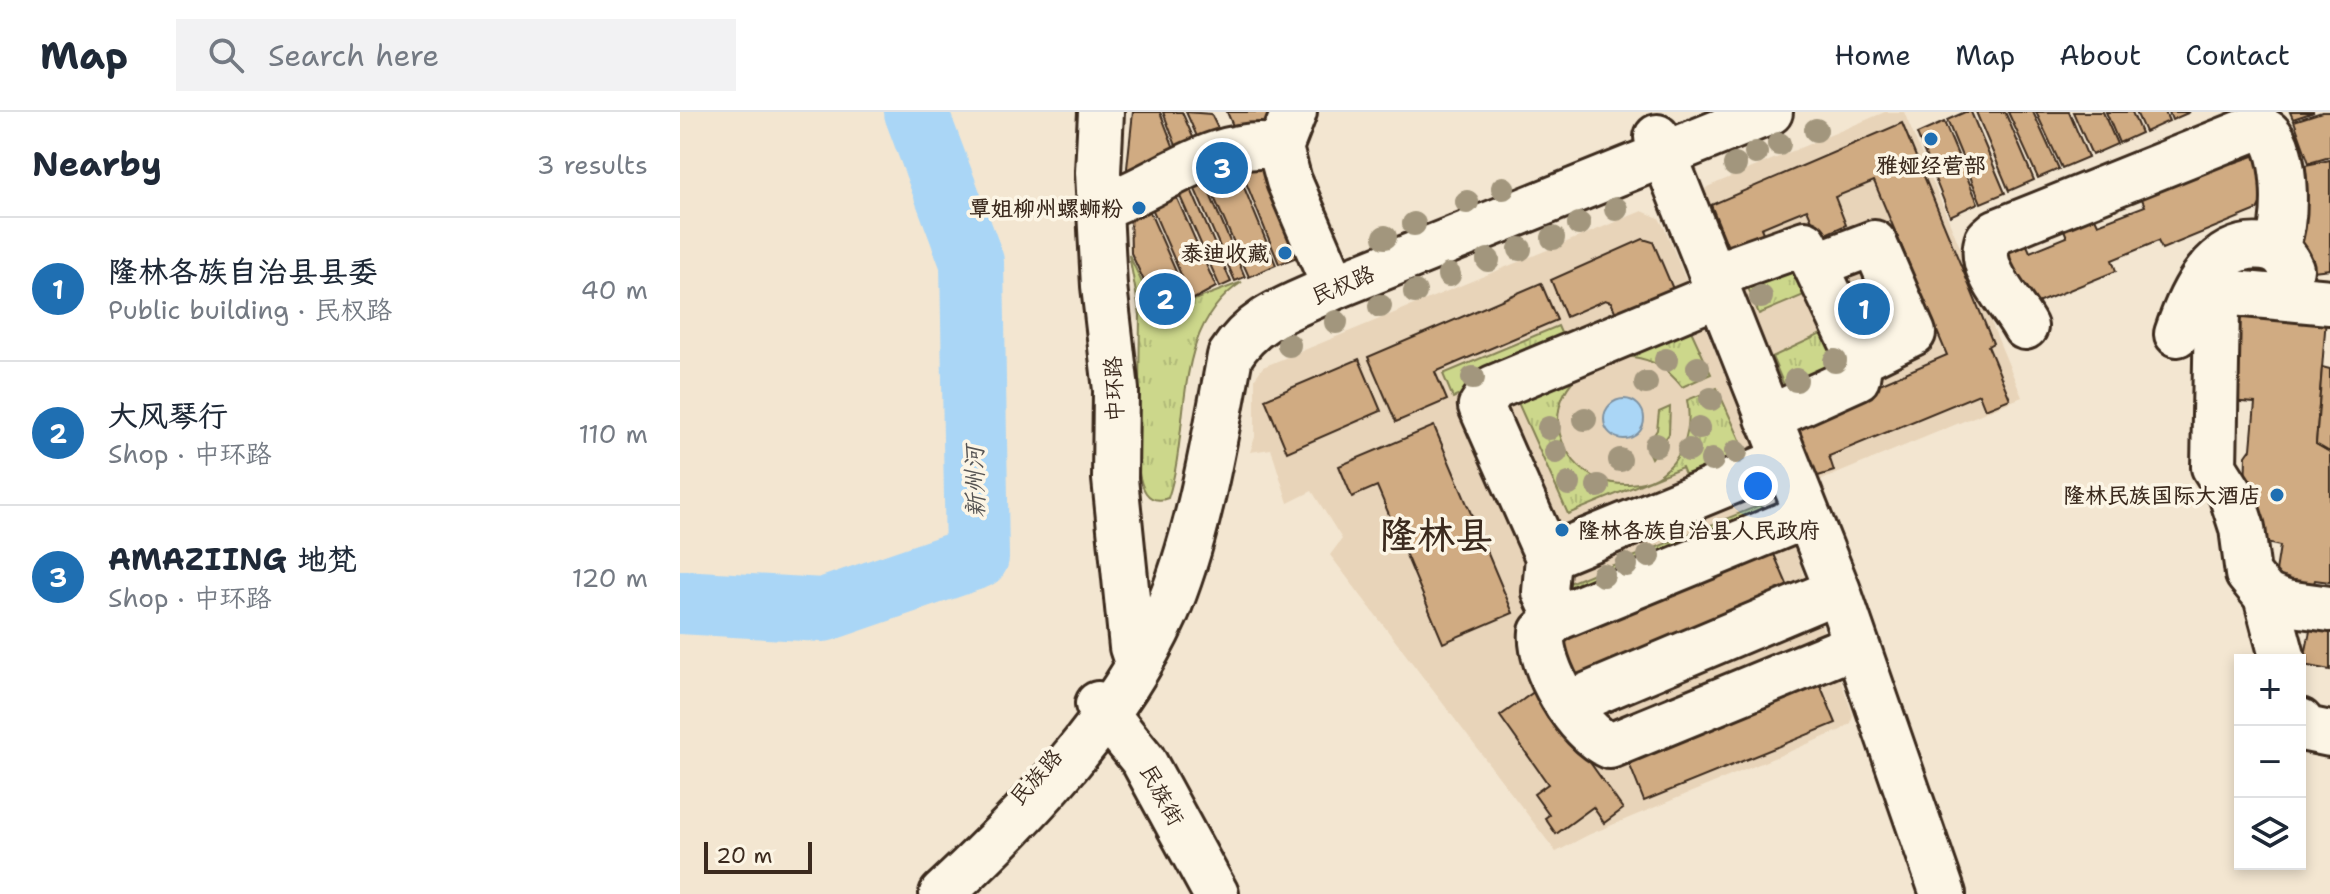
<!DOCTYPE html>
<meta charset="utf-8">
<style>
:root{--surface:#fff;--page:#f2f2f3;--text:#1f2937;--muted:#747a83;--line:#e0e1e3;--accent:#1f6fb2}
body{margin:0;font-family:"Shantell Sans","LXGW WenKai TC",sans-serif;background:var(--page);color:var(--text)}
.controls{position:absolute;right:24px;bottom:24px;display:grid;overflow:hidden;border-radius:0px;box-shadow:0 4px 12px #0003}
.controls button{width:72px;height:72px;display:grid;place-items:center;padding:0;border:0;border-bottom:2px solid var(--line);background:var(--surface);color:var(--text);font:40px sans-serif}
.scale{position:absolute;left:24px;bottom:20px;width:108px;box-sizing:border-box;padding-left:8px;border:4px solid #3b2a1e;border-top:0;font-size:22px;line-height:28px;white-space:nowrap;color:#3b2a1e;-webkit-text-stroke:6px #fcf5e5;paint-order:stroke}
.you{position:absolute;left:1078px;top:374px;width:28px;height:28px;margin:-20px;border:6px solid #fff;border-radius:50%;background:#1a73e8;box-shadow:0 0 0 12px #1a73e833}
.badge{display:grid;place-items:center;width:52px;height:52px;border-radius:50%;background:var(--accent);color:#fff;font-size:26px;font-weight:700}
.pin{position:absolute;translate:-50% -50%;border:4px solid #fff;box-shadow:0 2px 8px #0006}
.list{margin:0;padding:0;list-style:none}
h2{display:flex;justify-content:space-between;align-items:center;height:104px;margin:0;padding:0 32px;font-size:34px}
h2 small{font-size:26px;font-weight:400;color:var(--muted)}
.list li{display:grid;grid-template-columns:52px 1fr auto;gap:24px;align-items:center;box-sizing:border-box;height:144px;padding:0 32px;border-top:2px solid var(--line)}
.list b{display:block;font-size:30px;white-space:nowrap}
.list p{margin:0;font-size:26px;white-space:nowrap;color:var(--muted)}
.list em{font-size:26px;font-style:normal;color:var(--muted)}
.icon{flex:none;width:44px;height:44px;fill:none;stroke:currentColor;stroke-width:2;stroke-linecap:round;stroke-linejoin:round}
.map{position:relative;flex:none;width:1650px;height:782px;overflow:hidden}
header{display:flex;align-items:center;gap:48px;box-sizing:border-box;height:112px;padding:0 40px;background:var(--surface);border-bottom:2px solid var(--line)}
header strong{font-size:38px}
nav{display:flex;gap:44px;margin-inline-start:auto;font-size:28px}
.search{width:560px;height:72px;background:var(--page);display:flex;align-items:center;gap:20px;box-sizing:border-box;padding:0 28px;border-radius:0px;color:var(--muted);font-size:30px}
main{display:flex}
aside{flex:1;background:var(--surface)}
.map>svg:first-child{display:block}
.built{fill:#e8d4b9}
.grass{fill:url(#grass-tufts);stroke:#848054;stroke-width:2}
.water{fill:#aad6f6;stroke:#7e91a0;stroke-width:2}
.lines{fill:none;stroke-linecap:round;stroke-linejoin:round}
.river{stroke:#aad6f6;stroke-width:64}
.building{fill:#d0ab82;stroke:#3b2a1e;stroke-width:2}
.minor-casing{stroke:#3b2a1e;stroke-width:50}
.major-casing{stroke:#3b2a1e;stroke-width:50}
.minor{stroke:#fcf5e5;stroke-width:44}
.major{stroke:#fcf5e5;stroke-width:44}
.tree{fill:#a2967d}
.poi-dot{fill:#1f6fb2;stroke:#fcf5e5;stroke-width:3}
.labels{text-anchor:middle;dominant-baseline:central;stroke-width:7;stroke-linejoin:round;paint-order:stroke}
.poi-label{font-size:22px;font-weight:bold;fill:#3b2a1e;stroke:#fcf5e5;text-anchor:end}
.street-label{font-size:22px;fill:#3b2a1e;stroke:#fcf5e5}
.water-label{font-size:24px;font-style:italic;fill:#575554;stroke:#fcf5e5}
.town-label{font-size:38px;font-weight:bold;fill:#3b2a1e;stroke:#fcf5e5}
</style>
<header>
<strong>Map</strong>
<div class="search"><svg class="icon" aria-label="search" viewBox="0 0 24 24"><circle cx="10" cy="10" r="6"/><path d="M15 15l6 6"/></svg>Search here</div>
<nav><a>Home</a><a>Map</a><a>About</a><a>Contact</a></nav>
</header>
<main>
<aside>
<h2>Nearby<small>3 results</small></h2>
<ul class="list">
<li><span class="badge">1</span><div><b>隆林各族自治县县委</b><p>Public building · 民权路</p></div><em>40 m</em></li>
<li><span class="badge">2</span><div><b>大风琴行</b><p>Shop · 中环路</p></div><em>110 m</em></li>
<li><span class="badge">3</span><div><b>AMAZIING 地梵</b><p>Shop · 中环路</p></div><em>120 m</em></li>
</ul>
</aside>
<div class="map">
<svg width="1650" height="782" viewBox="0 0 1650 782">
<defs>
<pattern id="grass-tufts" width="24" height="20" patternUnits="userSpaceOnUse" patternTransform="scale(2)"><rect width="24" height="20" fill="#ccd78b"/><path d="M3 7l-1-3M5 7V3M7 7l1-3M15 17l-1-3M17 17v-4M19 17l1-3" fill="none" stroke="#b0b978"/></pattern>
</defs>
<rect width="100%" height="100%" fill="#f3e6d1"/>
<filter id="ink" filterUnits="userSpaceOnUse"><feTurbulence type="fractalNoise" baseFrequency=".0125" numOctaves="2"/><feDisplacementMap in="SourceGraphic" scale="16" xChannelSelector="R" yChannelSelector="G"/><feConvolveMatrix kernelMatrix="1 2 1 2 8 2 1 2 1" color-interpolation-filters="sRGB"/></filter>
<g filter="url(#ink)">
<g class="built">
<polygon points="1205,0 1224,0 1342,285 1132,372 1022,83 1027,75"/>
<polygon points="962,99 979,106 985,117 1105,410 1173,603 1171,611 1161,618 908,723 876,740 650,443 662,427 632,379 608,391 591,337 570,340 575,325 575,266 583,255"/>
</g>
<g class="grass">
<polygon points="1113,136 1138,177 1079,202 1064,166"/>
<path d="M449,143l28,59 85,-32c-72,47 -50,144 -74,216 -22,8 -27,-12 -30,-30l2,-153z"/>
<path d="M1007,210l24,52 -29,13c-58,-75 -164,4 -108,74 13,16 34,24 55,23 44,-2 66,-44 58,-84l30,-12 29,65 -57,31 -7,-17 -114,47 -53,-118z"/>
<polygon points="878,214 888,237 773,286 763,262"/>
<polygon points="1156,215 1171,249 1107,280 1092,245"/>
<polygon points="990,295 989,322 971,346 966,335 977,318 979,300"/>
<polygon points="1080,393 1083,402 893,486 882,474"/>
</g>
<circle class="water" cx="944" cy="307" r="20"/>
<g class="lines">
<polyline class="river" points="0,490 143,498 297,445 292,150 236,0"/>
</g>
<g class="building">
<polygon points="453,0 480,0 500,52 450,73 447,56"/>
<polygon points="483,0 502,0 520,41 502,49"/>
<polygon points="506,0 531,2 544,29 523,38"/>
<polygon points="547,0 599,0 598,20 556,21"/>
<polygon points="1285,0 1291,0 1325,81 1301,91 1267,8"/>
<polygon points="1296,0 1325,0 1354,68 1329,79"/>
<polygon points="1328,0 1353,0 1379,57 1358,66"/>
<polygon points="1356,0 1389,0 1408,45 1382,56"/>
<polygon points="1393,0 1423,0 1437,32 1412,43"/>
<polygon points="1426,0 1452,0 1461,21 1439,31"/>
<polygon points="1456,0 1485,0 1489,9 1465,20"/>
<polygon points="1489,0 1510,0 1492,8"/>
<polygon points="1610,0 1634,0 1613,7"/>
<polygon points="1642,0 1650,0 1650,45 1629,51 1614,9"/>
<polygon points="1264,10 1298,91 1270,104 1237,22"/>
<polygon points="1222,11 1313,231 1308,234 1330,287 1305,297 1299,282 1149,344 1154,359 1135,365 1114,309 1267,243 1194,69 1155,85 1166,113 1139,125 1127,97 1081,116 1090,137 1055,152 1031,93"/>
<polygon points="1549,38 1554,51 1579,42 1590,71 1580,74 1584,84 1577,98 1482,137 1478,129 1432,148 1436,159 1355,192 1349,179 1331,186 1332,155 1326,141 1347,133 1350,140 1387,125 1382,113 1413,101 1418,112 1465,94 1457,76"/>
<polygon points="552,46 596,153 569,165 523,60"/>
<polygon points="556,46 587,50 625,142 599,152"/>
<polygon points="1650,48 1650,157 1624,160 1616,157 1616,55"/>
<polygon points="521,61 565,165 555,169 510,66"/>
<polygon points="507,68 551,170 540,175 495,73"/>
<polygon points="492,75 536,175 512,188 468,87"/>
<polygon points="465,89 508,187 478,199 451,141 450,96"/>
<polygon points="963,127 973,130 999,191 942,215 931,190 925,188 886,205 871,168"/>
<polygon points="861,171 877,208 755,260 767,288 716,310 688,245"/>
<polygon points="1548,196 1646,206 1636,332 1650,340 1650,470 1635,468 1633,474 1601,468 1596,459 1600,434 1581,430 1565,382 1566,344 1571,337 1575,291 1548,289"/>
<polygon points="679,247 701,299 607,340 585,287"/>
<polygon points="1642,255 1650,257 1650,340 1636,332"/>
<polygon points="754,314 833,501 763,531 697,374 672,385 659,354"/>
<polygon points="1093,440 1112,484 890,576 870,531"/>
<polygon points="1631,514 1650,518 1650,558 1623,553"/>
<polygon points="1136,563 1156,611 964,689 945,641"/>
<polygon points="858,577 943,697 924,711 913,695 876,722 865,706 869,703 854,682 868,672 820,604"/>
</g>
<g class="lines">
<g class="minor-casing">
<g id="minor">
<polyline points="614,0 600,36 609,69 649,162"/>
<polyline points="977,25 1158,479 1263,782"/>
<path d="M431,91c54,-21 109,-67 169,-55"/>
<polyline points="1138,152 1194,131 1233,221 1180,247"/>
<polyline points="1032,164 1125,131 1180,247 1177,266 1088,306"/>
<path d="M1025,188l-212,88 -12,18 67,151 -3,35 12,26 -15,14c-4,34 36,101 68,114l234,-96"/>
<path d="M1345,215c-13,-25 -49,-57 -37,-88l8,-7 254,-102c7,0 12,-2 18,3 19,17 21,97 6,115"/>
<path d="M1497,222c13,-39 37,-94 87,-87 14,2 22,9 27,22"/>
<polyline points="868,445 1092,353"/>
<polyline points="1586,484 1606,491 1650,497"/>
<polyline points="877,506 1114,409"/>
<polyline points="1603,548 1586,484 1568,462 1562,416 1551,382 1534,355 1537,198 1539,187 1553,181 1650,190"/>
<polyline points="418,592 463,648 536,782"/>
<polyline points="887,592 1144,484"/>
<polyline points="1620,609 1626,617 1650,622"/>
</g>
</g>
<g class="major-casing">
<g id="major">
<polyline points="421,0 418,60 424,174 436,278 435,367 452,535 458,553"/>
<path d="M262,782c84,-78 175,-173 223,-279 33,-74 50,-179 65,-259 26,-41 63,-49 104,-69l436,-175"/>
</g>
</g>
<use href="#minor" class="minor"/>
<use href="#major" class="major"/>
</g>
<g class="tree">
<circle cx="1136" cy="18" r="12"/>
<circle cx="1099" cy="32" r="12"/>
<circle cx="1076" cy="41" r="12"/>
<circle cx="1055" cy="53" r="12"/>
<circle cx="823" cy="76" r="12"/>
<circle cx="787" cy="90" r="12"/>
<circle cx="936" cy="97" r="12"/>
<circle cx="734" cy="112" r="12"/>
<circle cx="899" cy="112" r="12"/>
<circle cx="705" cy="125" r="12"/>
<circle cx="873" cy="126" r="12"/>
<circle cx="840" cy="137" r="12"/>
<circle cx="808" cy="148" r="12"/>
<circle cx="769" cy="163" r="12"/>
<circle cx="735" cy="180" r="12"/>
<circle cx="1081" cy="185" r="12"/>
<circle cx="700" cy="194" r="12"/>
<circle cx="656" cy="210" r="12"/>
<circle cx="609" cy="233" r="12"/>
<circle cx="986" cy="248" r="12"/>
<circle cx="1155" cy="249" r="12"/>
<circle cx="1018" cy="256" r="12"/>
<circle cx="793" cy="266" r="12"/>
<circle cx="1116" cy="268" r="12"/>
<circle cx="966" cy="271" r="12"/>
<circle cx="1031" cy="287" r="12"/>
<circle cx="905" cy="307" r="12"/>
<circle cx="869" cy="316" r="12"/>
<circle cx="1019" cy="316" r="12"/>
<circle cx="976" cy="333" r="12"/>
<circle cx="1009" cy="338" r="12"/>
<circle cx="876" cy="340" r="12"/>
<circle cx="1056" cy="340" r="12"/>
<circle cx="940" cy="348" r="12"/>
<circle cx="1032" cy="348" r="12"/>
<circle cx="889" cy="372" r="12"/>
<circle cx="918" cy="374" r="12"/>
<circle cx="969" cy="444" r="12"/>
<circle cx="946" cy="453" r="12"/>
<circle cx="923" cy="463" r="12"/>
</g>
</g>
<g class="poi-dot">
<circle cx="1251" cy="27" r="8"/>
<circle cx="459" cy="96" r="8"/>
<circle cx="605" cy="141" r="8"/>
<circle cx="1597" cy="383" r="8"/>
<circle cx="882" cy="418" r="8"/>
</g>
<g class="labels">
<g class="poi-label">
<text x="1251" y="53" text-anchor="middle">雅娅经营部</text>
<text x="443" y="96">覃姐柳州螺蛳粉</text>
<text x="589" y="141">泰迪收藏</text>
<text x="1581" y="383">隆林民族国际大酒店</text>
<text x="898" y="418" text-anchor="start">隆林各族自治县人民政府</text>
</g>
<g class="street-label">
<text transform="translate(663 173) rotate(-23)">民权路</text>
<text transform="translate(434 277) rotate(-92)">中环路</text>
<text transform="translate(356 665) rotate(-49)">民族路</text>
<text transform="translate(482 683) rotate(61)">民族街</text>
</g>
<g class="water-label">
<text transform="translate(295 370) rotate(-91)">新州河</text>
</g>
<g class="town-label">
<text x="756" y="422">隆林县</text>
</g>
</g>
</svg>
<div class="controls">
<button>+</button>
<button>−</button>
<button><svg class="icon" aria-label="layers" viewBox="0 0 24 24"><path d="M12 4l9 5-9 5-9-5zM3 14l9 5 9-5"/></svg></button>
</div>
<div class="scale">20 m</div>
<div class="you"></div>
<div class="pin badge" style="left:1184px;top:197px">1</div>
<div class="pin badge" style="left:485px;top:187px">2</div>
<div class="pin badge" style="left:542px;top:56px">3</div>
</div>
</main>
